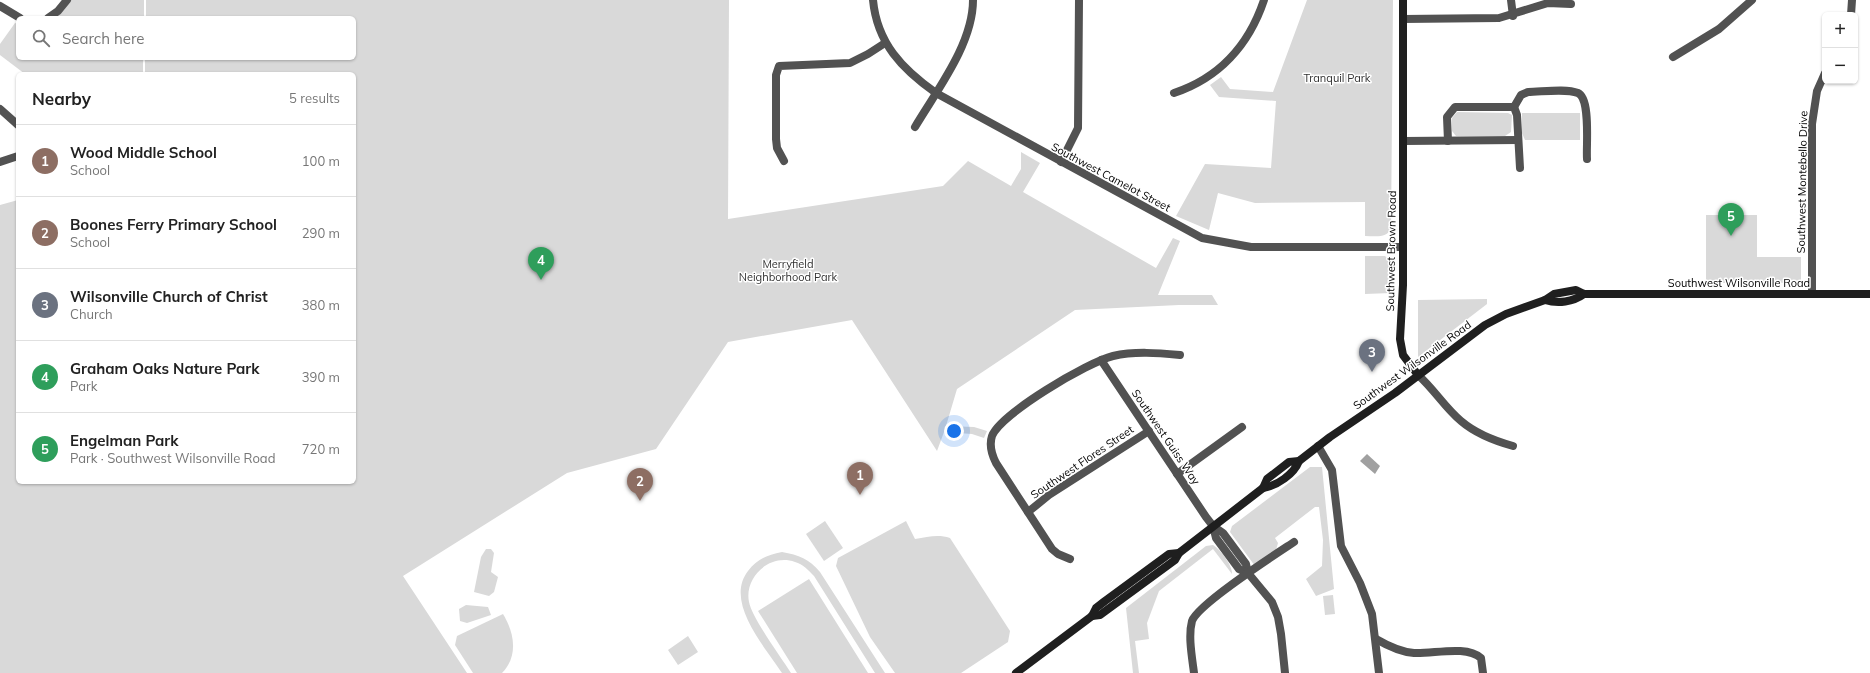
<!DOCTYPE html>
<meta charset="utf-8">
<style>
:root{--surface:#fff;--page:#f2f2f2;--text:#222;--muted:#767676;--line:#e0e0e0;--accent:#b45309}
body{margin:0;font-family:Mulish,sans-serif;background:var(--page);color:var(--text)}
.controls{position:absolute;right:12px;top:12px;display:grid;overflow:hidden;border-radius:6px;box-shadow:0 1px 3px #0004}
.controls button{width:36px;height:36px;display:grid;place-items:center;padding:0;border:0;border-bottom:1px solid var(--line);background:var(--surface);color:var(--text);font:20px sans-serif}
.you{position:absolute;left:954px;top:431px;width:14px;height:14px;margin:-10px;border:3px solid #fff;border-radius:50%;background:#1a73e8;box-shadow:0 0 0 6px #1a73e833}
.badge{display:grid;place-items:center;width:26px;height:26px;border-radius:50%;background:var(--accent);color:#fff;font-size:13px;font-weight:700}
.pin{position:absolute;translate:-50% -33px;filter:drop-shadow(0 1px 2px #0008)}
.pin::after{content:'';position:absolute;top:21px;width:14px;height:12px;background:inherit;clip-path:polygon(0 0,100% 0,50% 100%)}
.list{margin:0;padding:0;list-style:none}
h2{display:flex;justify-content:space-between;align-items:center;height:52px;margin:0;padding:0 16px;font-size:17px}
h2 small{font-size:13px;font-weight:400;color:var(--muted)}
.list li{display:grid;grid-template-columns:26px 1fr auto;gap:12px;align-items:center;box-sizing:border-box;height:72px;padding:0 16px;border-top:1px solid var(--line)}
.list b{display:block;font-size:15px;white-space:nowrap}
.list p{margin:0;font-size:13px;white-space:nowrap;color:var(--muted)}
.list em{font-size:13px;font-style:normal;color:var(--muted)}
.icon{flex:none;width:22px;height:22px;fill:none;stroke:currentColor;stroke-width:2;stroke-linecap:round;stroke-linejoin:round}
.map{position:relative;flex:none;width:1870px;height:673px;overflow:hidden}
.search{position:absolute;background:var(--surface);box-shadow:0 1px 3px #0004;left:16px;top:16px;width:340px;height:44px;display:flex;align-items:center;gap:10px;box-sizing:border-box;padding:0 14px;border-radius:6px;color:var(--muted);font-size:15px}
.panel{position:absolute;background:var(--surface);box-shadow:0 1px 3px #0004;left:16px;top:72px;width:340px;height:412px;border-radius:6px}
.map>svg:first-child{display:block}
.green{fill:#d9d9d9}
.water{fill:#a0a0a0}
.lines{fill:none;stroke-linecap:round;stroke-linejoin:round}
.street{stroke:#525252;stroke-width:8}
.secondary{stroke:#1f1f1f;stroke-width:8}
.labels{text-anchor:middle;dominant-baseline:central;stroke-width:3;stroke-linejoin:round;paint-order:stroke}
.park-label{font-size:11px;fill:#303030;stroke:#fff}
.street-label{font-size:11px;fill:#000;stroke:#fff}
</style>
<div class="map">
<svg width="1870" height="673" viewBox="0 0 1870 673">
<rect width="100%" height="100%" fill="#fff"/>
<g class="green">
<polygon points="69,0 144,0 144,18 55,18"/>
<polygon points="146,0 729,0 728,219 943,186 968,161 1011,186 1021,169 1021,152 1040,163 1023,192 1156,268 1173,238 1180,241 1158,295 1212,295 1218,305 1179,305 1075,310 957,389 946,426 974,427 987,431 984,438 972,434 944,432 937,451 852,320 728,342 656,449 567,473 403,576 467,673 0,673 0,205 18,200 18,482 354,482 354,74 145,74 145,58 354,58 354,18 146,18"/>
<path d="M1307,0h86l-2,228c-4,11 -16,8 -26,8v-34l-110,1 -37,-10 -9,37 -33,-14 29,-52 66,4 5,-67 -57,-4 -9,-12 11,-8 9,12 43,3z"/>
<polygon points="15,23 18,24 18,58 143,58 143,74 25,74 0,55 0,44"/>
<polygon points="1457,112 1508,113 1512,115 1511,132 1505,136 1456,136 1452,131 1452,118"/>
<polygon points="1522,113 1580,113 1580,140 1525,140 1522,133"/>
<polygon points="1706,215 1757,215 1757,257 1801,257 1801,280 1794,283 1757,283 1756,281 1749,283 1706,283"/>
<polygon points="1365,256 1385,256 1389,260 1391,293 1365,294"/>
<polygon points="1487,299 1487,304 1418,357 1418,300"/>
<polygon points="1310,467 1322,467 1334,589 1316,596 1306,579 1322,566 1323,540 1319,507 1315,507 1275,538 1278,543 1276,550 1255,566 1230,532 1232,526"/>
<polygon points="825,521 843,548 824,561 806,534"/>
<path d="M906,521l9,18c13,-2 23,-5 35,-1l60,93 -2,11 -47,31h-66l-25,-36 -34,-71 2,-8z"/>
<path d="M1213,545c7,4 20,21 19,29l-19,-25 -54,42 -12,32 2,16 -14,2 4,32h-6l-7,-65 80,-62z"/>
<polygon points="486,549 491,549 494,553 491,572 498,577 494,592 489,596 474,592 481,557"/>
<path d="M782,552c17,3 27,7 38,20l65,101h-10l-61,-97c-6,-6 -11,-12 -19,-14 -25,-9 -51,15 -46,40 3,16 32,55 42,71h-9c-17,-26 -58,-71 -34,-102 9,-12 19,-16 34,-19z"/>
<polygon points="809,579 868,673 797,673 758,611"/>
<polygon points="1333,595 1335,614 1325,615 1323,596"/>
<polygon points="466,605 488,607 491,615 467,623 460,621 459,609"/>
<path d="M503,614c11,18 16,42 -1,59h-29l-18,-28 2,-9z"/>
<polygon points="688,636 698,652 678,665 668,650"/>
</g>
<polygon class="water" points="1367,454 1380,466 1375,474 1360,461"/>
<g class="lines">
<g class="street">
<path d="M873,0c4,43 29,69 63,93l266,145 49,9h152"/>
<polyline points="1511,0 1513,16"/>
<polyline points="0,6 20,18"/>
<polyline points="1851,15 1852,0"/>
<polyline points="48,18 58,11 67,0"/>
<polyline points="1403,19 1499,18 1548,3 1571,4"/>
<polyline points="1673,57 1719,29 1752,0"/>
<path d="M1174,93c45,-15 75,-48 90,-93"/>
<path d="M1514,107l7,-12 7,-3c13,0 38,-4 50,1 13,6 8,52 9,66"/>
<polyline points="1514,107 1517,115 1520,168"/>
<polyline points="0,109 18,125"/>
<path d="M915,127c22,-37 58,-83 58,-127"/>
<polyline points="1404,141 1518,140"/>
<polyline points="1448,141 1447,117 1455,107 1514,107"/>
<polyline points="784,161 777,148 776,139 776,75 779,66 850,63 868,54 885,43"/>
<polyline points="0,162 18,156"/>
<polyline points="1061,162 1078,128 1079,0"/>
<polyline points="1812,294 1812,124 1817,91 1825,73"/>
<polyline points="1101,360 1206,517 1213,526 1223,533 1246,564 1248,573"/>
<path d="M1418,375c16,14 27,33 43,46 14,12 34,20 52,25"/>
<polyline points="1318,446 1332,470 1341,546 1360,583 1372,614 1379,673"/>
<polyline points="1177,474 1242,427"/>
<polyline points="1028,512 1049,495 1149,431"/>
<polyline points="1213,526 1216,538 1239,569 1248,573 1272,602 1278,617 1281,634 1285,673"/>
<path d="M1070,559l-12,-5 -6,-5 -56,-86c-4,-8 -7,-18 -4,-27 8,-22 96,-74 121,-80 22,-5 45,-3 67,-1"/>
<path d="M1376,639c12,7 24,13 38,14 20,1 52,-8 67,5l2,15"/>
<path d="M1194,673c-2,-16 -6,-37 -2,-52 6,-17 84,-67 102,-79"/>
</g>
<g class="secondary">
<polyline points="1403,0 1403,285 1400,339 1403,355 1418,375"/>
<path d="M1545,300c13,4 28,2 39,-6"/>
<path d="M1263,488c14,-2 31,-14 36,-27"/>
<polyline points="1092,616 1100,615 1175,560 1179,553"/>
<polyline points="1016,673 1092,616 1096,608 1105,601 1169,554 1179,553 1263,488 1267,479 1289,462 1299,461 1330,437 1395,393 1485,325 1506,314 1545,300 1554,294 1576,290 1584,294 1870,294"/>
</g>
</g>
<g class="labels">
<g class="park-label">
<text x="1337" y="78">Tranquil Park</text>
<text x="788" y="264">Merryfield<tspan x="788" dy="13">Neighborhood Park</tspan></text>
</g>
<g class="street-label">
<text transform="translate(1111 177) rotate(28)">Southwest Camelot Street</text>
<text transform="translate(1802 182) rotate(-89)">Southwest Montebello Drive</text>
<text transform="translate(1391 251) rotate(-89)">Southwest Brown Road</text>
<text x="1739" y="283">Southwest Wilsonville Road</text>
<text transform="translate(1412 365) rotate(-36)">Southwest Wilsonville Road</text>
<text transform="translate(1166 437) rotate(56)">Southwest Guiss Way</text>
<text transform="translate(1082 462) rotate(-34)">Southwest Flores Street</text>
</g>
</g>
</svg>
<div class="controls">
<button>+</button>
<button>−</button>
</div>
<div class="you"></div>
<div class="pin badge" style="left:860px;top:495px;background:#8d6e63">1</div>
<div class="pin badge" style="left:640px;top:501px;background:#8d6e63">2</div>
<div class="pin badge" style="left:1372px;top:372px;background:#6b7280">3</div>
<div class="pin badge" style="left:541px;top:280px;background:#2e9e5b">4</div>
<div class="pin badge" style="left:1731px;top:236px;background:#2e9e5b">5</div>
<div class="search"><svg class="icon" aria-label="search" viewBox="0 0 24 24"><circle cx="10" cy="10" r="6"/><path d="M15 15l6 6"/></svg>Search here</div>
<section class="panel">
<h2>Nearby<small>5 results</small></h2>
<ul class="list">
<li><span class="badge" style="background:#8d6e63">1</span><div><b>Wood Middle School</b><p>School</p></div><em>100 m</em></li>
<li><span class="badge" style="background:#8d6e63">2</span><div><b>Boones Ferry Primary School</b><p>School</p></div><em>290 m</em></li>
<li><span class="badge" style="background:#6b7280">3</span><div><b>Wilsonville Church of Christ</b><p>Church</p></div><em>380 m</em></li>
<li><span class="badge" style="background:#2e9e5b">4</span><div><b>Graham Oaks Nature Park</b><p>Park</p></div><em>390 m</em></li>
<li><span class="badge" style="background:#2e9e5b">5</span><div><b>Engelman Park</b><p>Park · Southwest Wilsonville Road</p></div><em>720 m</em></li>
</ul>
</section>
</div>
